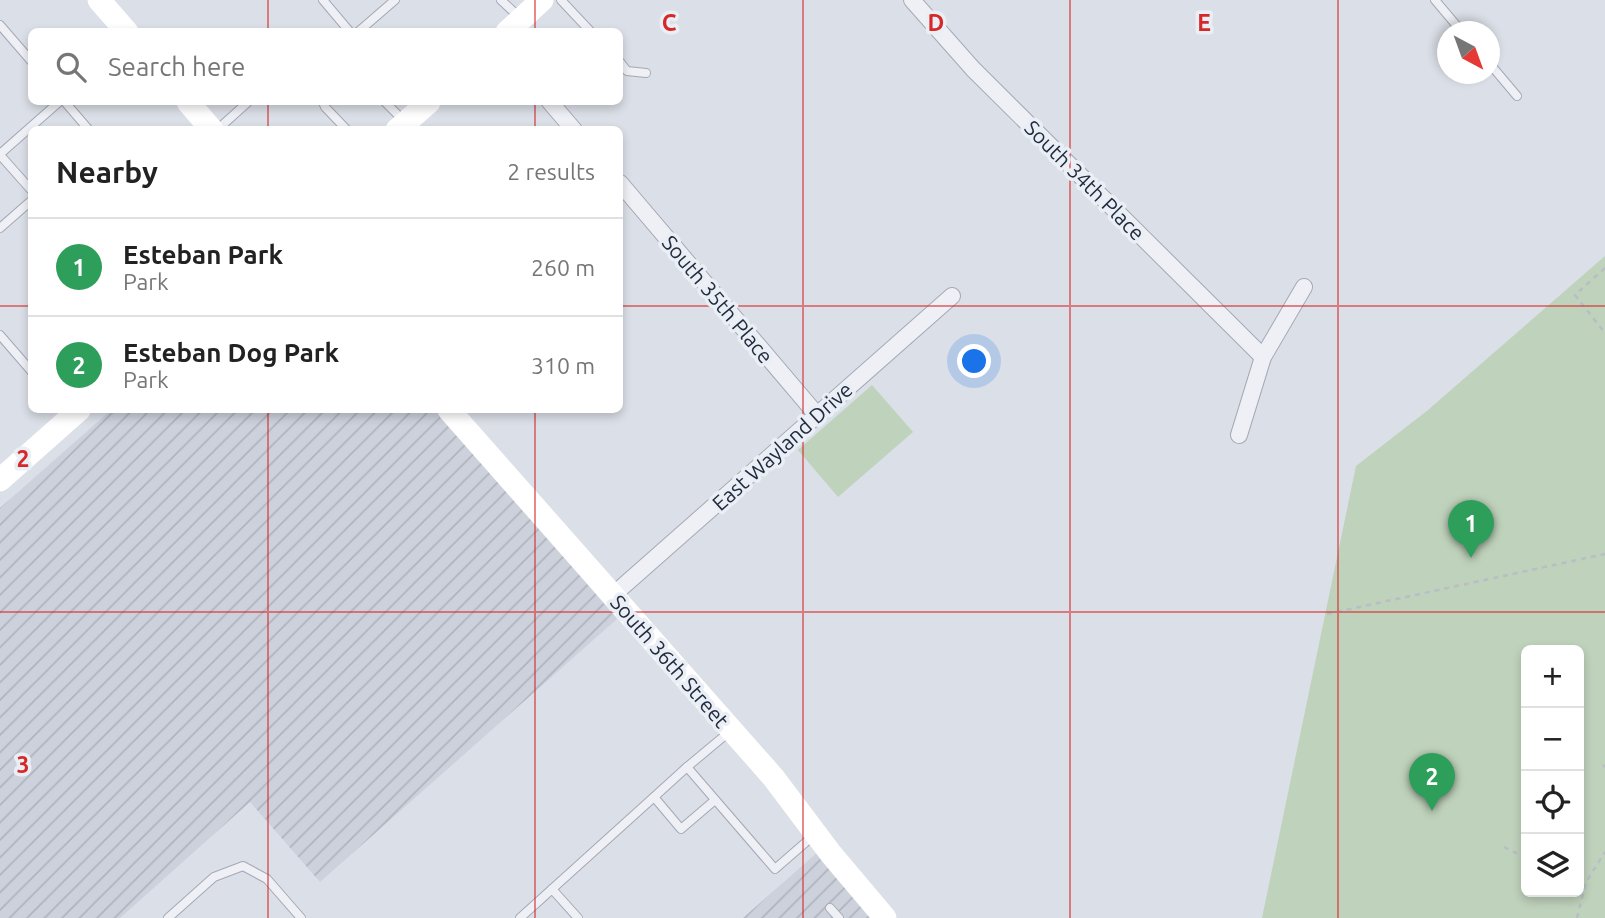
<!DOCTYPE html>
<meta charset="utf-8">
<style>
:root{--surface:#fff;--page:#f6f6f6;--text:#222;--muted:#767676;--line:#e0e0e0;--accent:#dc303b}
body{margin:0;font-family:Ubuntu,sans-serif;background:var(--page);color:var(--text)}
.controls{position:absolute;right:21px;bottom:21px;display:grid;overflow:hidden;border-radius:10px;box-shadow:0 4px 10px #0003}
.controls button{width:63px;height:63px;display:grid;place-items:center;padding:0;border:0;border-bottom:2px solid var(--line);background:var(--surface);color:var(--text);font:35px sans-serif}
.compass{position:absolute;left:1437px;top:21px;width:63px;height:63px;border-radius:50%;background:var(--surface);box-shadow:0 4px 10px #0003;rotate:139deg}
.you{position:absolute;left:975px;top:362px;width:24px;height:24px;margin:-18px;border:5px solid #fff;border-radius:50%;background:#1a73e8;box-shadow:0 0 0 10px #1a73e833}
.badge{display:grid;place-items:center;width:46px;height:46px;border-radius:50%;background:var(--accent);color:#fff;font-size:23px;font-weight:700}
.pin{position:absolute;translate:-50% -58px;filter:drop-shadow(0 2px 4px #0008)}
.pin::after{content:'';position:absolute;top:37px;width:24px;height:21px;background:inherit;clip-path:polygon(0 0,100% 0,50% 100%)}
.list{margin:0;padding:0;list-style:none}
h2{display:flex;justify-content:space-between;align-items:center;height:91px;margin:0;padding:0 28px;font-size:30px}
h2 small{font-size:23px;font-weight:400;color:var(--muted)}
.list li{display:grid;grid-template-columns:46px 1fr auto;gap:21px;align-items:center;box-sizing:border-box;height:98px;padding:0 28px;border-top:2px solid var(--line)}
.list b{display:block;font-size:26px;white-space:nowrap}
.list p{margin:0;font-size:23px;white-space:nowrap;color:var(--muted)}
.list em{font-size:23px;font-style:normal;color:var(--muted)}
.icon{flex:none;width:38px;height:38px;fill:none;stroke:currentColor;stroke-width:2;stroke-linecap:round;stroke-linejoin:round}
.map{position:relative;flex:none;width:1605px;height:918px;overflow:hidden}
.search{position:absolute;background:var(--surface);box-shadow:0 4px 10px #0003;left:28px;top:28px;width:595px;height:77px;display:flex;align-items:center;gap:18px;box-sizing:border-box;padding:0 24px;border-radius:10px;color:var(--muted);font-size:26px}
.panel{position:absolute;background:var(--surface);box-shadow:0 4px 10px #0003;left:28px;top:126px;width:595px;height:287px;border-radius:10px}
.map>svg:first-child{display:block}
.industrial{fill:url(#industrial-furrows)}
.park{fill:#bfd2bb;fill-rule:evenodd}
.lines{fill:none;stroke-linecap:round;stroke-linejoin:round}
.lane-casing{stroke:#a4a9b5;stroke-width:10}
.street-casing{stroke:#a4a9b5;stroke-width:18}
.path{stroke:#b9bdc6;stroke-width:2.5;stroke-dasharray:5 5;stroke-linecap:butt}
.lane{stroke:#eef0f5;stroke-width:8}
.street{stroke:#eef0f5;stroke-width:16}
.secondary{stroke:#fff;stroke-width:23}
.grid{fill:none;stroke:#d62828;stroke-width:2;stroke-opacity:0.55}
.labels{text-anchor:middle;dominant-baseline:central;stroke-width:7;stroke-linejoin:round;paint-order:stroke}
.street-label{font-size:21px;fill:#232b3f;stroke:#eaeef5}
.grid-label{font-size:23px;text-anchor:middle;font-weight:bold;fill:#d62828;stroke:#eaeef5;stroke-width:7;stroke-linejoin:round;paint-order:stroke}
</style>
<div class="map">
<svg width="1605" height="918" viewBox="0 0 1605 918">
<defs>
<pattern id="industrial-furrows" width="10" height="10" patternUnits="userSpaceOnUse" patternTransform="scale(1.75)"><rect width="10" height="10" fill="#ccd1dc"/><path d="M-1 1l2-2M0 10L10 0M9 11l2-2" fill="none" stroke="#afb4be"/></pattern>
</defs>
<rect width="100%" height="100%" fill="#dbdfe7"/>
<g class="industrial">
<polygon points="111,410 439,410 617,619 320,882 250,802 120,918 0,918 0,508"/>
<polygon points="820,850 878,918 743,918"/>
</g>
<g class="park">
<path d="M1605,256v662h-343l94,-452 72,-56zM1526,650h53v242h-53z"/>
<polygon points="872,385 913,432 838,497 798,450"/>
</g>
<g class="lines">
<g class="lane-casing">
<g id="lane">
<polyline points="323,0 350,32"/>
<polyline points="501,0 519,17"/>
<polyline points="561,0 591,32"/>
<polyline points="1435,0 1462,32"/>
<polyline points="0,25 32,62"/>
<polyline points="358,32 395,0"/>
<polyline points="620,62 627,71 646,73"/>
<polyline points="1490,64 1517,96"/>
<polyline points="65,102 89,130"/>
<polyline points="323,102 325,107 347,130"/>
<polyline points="385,102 403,120"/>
<polyline points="217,130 248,102"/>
<polyline points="0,154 59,102"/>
<polyline points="0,155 32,191"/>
<polyline points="0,228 32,200"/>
<polyline points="0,335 32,372"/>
<polyline points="729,732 687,767 775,869 813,836"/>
<polyline points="687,767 654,797 681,829 715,800"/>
<polyline points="552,889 578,918"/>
<polyline points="830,908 839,918"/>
<polyline points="168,918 214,877 243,866 267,879 301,918"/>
<polyline points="520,918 654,797"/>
</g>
</g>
<g class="street-casing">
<g id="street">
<polyline points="912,0 973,69 1263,357"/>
<polyline points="550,102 574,130"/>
<polyline points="620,183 817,415"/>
<polyline points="1239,435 1263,357 1304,287"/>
<polyline points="612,596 952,296"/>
</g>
</g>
<g class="path">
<polyline points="1605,268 1575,295 1605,333"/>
<polyline points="1327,614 1605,554"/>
<polyline points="1603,765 1605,767"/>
<polyline points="1504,847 1526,858"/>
<polyline points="1577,918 1586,882 1605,852"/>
</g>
<use href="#lane" class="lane"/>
<use href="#street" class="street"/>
<g class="secondary">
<polyline points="99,0 127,32"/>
<polyline points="507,32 542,0"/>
<polyline points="188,102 212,130"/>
<polyline points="397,130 429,102"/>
<polyline points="449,410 773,777 831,854 885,918"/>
<polyline points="0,480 79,410"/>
</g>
</g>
<path class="grid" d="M268,0v32M535,0v32M803,0v918M1070,0v918M1338,0v918M268,102v28M535,102v28M0,306h32M620,306h985M268,410v508M535,410v508M0,612h1605"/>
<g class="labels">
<g class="street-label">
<text transform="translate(1085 180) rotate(45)">South 34th Place</text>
<text transform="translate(718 299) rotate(50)">South 35th Place</text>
<text transform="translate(782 446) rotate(-42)">East Wayland Drive</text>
<text transform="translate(670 661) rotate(49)">South 36th Street</text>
</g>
</g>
<g class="grid-label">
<text x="669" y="31">C</text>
<text x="936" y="31">D</text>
<text x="1204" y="31">E</text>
<text x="23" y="467">2</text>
<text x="23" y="773">3</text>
</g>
</svg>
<div class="controls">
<button>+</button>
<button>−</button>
<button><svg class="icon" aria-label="locate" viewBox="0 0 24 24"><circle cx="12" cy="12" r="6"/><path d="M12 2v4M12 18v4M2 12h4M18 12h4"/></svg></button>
<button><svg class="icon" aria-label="layers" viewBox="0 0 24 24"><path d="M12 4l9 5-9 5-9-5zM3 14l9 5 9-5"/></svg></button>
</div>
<svg class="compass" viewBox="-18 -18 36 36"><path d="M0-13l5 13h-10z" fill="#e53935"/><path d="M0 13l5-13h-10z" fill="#767676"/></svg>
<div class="you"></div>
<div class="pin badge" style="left:1471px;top:558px;background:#2e9e5b">1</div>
<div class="pin badge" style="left:1432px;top:811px;background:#2e9e5b">2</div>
<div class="search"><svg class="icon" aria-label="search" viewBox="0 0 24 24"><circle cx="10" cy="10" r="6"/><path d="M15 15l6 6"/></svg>Search here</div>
<section class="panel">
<h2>Nearby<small>2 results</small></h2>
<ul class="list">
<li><span class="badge" style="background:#2e9e5b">1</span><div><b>Esteban Park</b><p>Park</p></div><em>260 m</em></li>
<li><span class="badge" style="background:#2e9e5b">2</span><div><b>Esteban Dog Park</b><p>Park</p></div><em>310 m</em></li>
</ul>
</section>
</div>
